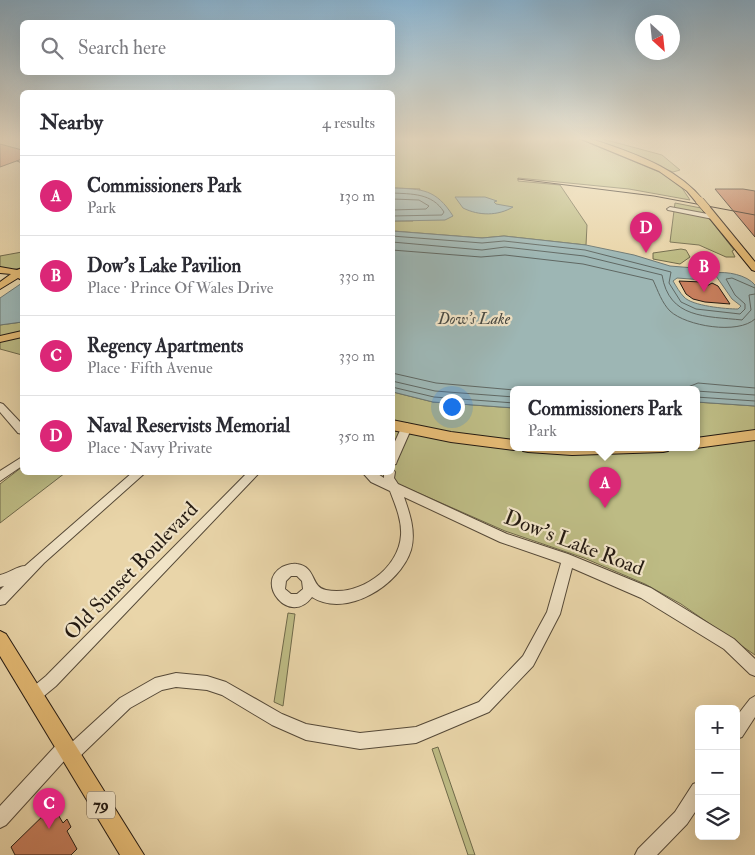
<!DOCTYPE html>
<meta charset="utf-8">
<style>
:root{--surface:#fff;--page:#f2f2f3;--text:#2b2b33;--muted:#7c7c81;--line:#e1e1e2;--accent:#db2777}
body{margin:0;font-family:"IM FELL Double Pica",serif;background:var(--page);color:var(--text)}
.controls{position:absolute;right:15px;bottom:15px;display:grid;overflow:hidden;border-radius:8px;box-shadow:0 5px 20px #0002}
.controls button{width:45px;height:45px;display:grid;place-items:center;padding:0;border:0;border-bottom:1px solid var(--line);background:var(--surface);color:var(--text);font:25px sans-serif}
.compass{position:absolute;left:635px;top:15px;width:45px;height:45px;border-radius:50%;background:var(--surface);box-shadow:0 5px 20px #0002;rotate:153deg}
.you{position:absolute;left:451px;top:406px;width:18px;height:18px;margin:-12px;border:4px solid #fff;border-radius:50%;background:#1a73e8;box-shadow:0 0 0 8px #1a73e833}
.badge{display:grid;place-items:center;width:32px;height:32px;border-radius:50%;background:var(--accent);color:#fff;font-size:16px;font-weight:700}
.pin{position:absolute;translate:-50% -41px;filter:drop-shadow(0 1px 2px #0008)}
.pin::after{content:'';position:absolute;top:26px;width:18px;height:15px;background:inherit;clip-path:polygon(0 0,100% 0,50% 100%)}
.popup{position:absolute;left:510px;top:386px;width:190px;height:65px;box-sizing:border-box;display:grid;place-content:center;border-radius:8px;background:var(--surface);filter:drop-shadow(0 1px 4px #0005);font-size:16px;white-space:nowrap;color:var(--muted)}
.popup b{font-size:19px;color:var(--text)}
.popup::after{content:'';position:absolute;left:50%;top:100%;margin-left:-10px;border:10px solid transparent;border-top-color:var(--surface)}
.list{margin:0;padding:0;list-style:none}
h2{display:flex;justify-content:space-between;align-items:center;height:65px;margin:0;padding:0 20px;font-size:21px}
h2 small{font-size:16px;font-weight:400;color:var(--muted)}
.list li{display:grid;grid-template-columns:32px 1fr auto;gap:15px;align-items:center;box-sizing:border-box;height:80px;padding:0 20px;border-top:1px solid var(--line)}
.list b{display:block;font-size:19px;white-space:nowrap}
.list p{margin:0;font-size:16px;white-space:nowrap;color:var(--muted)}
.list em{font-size:16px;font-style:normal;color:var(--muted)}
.icon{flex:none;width:28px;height:28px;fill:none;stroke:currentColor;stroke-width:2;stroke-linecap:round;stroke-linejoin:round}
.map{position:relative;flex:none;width:755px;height:855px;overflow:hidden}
.search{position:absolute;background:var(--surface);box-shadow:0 5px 20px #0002;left:20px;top:20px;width:375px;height:55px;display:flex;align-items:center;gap:12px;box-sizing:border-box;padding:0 18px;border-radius:8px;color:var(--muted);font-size:19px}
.panel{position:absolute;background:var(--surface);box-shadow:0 5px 20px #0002;left:20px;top:90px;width:375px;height:385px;border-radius:8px}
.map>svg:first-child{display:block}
.green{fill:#bdbb84;stroke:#706a4b}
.water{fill:#9db6b4;stroke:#6d7873}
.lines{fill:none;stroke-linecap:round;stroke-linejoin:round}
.shore{stroke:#606863;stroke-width:1}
.building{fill:#c87f5e;stroke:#241a12}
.minor-casing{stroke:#554938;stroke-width:2}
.major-casing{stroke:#241a12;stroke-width:2}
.minor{fill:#f1e4c7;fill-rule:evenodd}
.major{fill:#e4ba74;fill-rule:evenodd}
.tram{stroke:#241a12;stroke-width:1}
.major-bridge-casing{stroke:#241a12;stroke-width:9;stroke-linecap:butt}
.major-bridge{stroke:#e4ba74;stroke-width:8}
.labels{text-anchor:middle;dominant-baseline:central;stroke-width:4.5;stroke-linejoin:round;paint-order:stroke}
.far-water-label{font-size:16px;font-style:italic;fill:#484943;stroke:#f1e4c7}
.shield{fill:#f1e4c7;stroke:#625748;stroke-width:1}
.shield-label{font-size:16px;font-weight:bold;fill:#241a12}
.near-street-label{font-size:21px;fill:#241a12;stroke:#f1e4c7}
</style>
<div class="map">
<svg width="755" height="855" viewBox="0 0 755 855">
<rect width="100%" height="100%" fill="#e9d5a9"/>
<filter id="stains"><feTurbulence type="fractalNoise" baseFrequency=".004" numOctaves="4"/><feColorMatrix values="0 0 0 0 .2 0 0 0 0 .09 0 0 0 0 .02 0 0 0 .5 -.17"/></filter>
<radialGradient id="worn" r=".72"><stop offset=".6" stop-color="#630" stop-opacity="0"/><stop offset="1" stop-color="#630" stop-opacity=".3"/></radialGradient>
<g class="green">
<polygon points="393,138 577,138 671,177 678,182 690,200 629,189 518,178 518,181 560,185 587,225 586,245 504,236 482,238 393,231 392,221 413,221 420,189 393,188"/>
<polygon points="588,138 599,138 662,155 680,170 673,172"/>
<polygon points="675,203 701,208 734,250 732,251 735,257 726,257 699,245 670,242"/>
<polygon points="681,249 686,250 690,257 680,264 653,259 653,253"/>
<polygon points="22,252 22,268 10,270 0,268 0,256"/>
<polygon points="22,322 22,355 0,349 0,325"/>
<polygon points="393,392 433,402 514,408 514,447 696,447 696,402 755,406 755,655 681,604 645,584 584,558 505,531 373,473 392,472"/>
<polygon points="22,467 22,472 65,473 0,523 0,484"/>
<polygon points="288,613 295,614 283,706 274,702"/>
<polygon points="438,747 475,855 468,855 432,749"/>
</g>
<g class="water">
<path d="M393,188c29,1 43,1 60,28l-8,4 -52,1z"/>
<path d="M455,197h30l12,4 -3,1 2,2 17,3c-15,9 -34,9 -50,1z"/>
<path d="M392,231l90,7 22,-2 82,9 48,10 36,11 24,2 8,4 4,6 -2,2 -27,-2 -4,3c3,5 7,12 11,16 8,9 42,12 54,12l3,-3 -9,-7 -18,-26c13,-2 33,2 41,12v121l-59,-4v-13h-182v19l-81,-6 -40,-10z"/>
<polygon points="22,283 22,322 0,325 0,298"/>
</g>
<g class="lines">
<g class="shore">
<path d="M392,193c20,1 40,0 52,19l-2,3 -50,1"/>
<polyline points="392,199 419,200 429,206 426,209 392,210"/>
<polyline points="392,236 482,243 504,241 585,250 671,272 669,283 681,302 696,309 740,314 745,309 745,304 735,295 726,279 732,278 755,288"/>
<path d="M392,242l90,8 23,-3 79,9 78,19c7,44 44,41 80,45l9,-10 -2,-15 6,-1"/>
<path d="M392,250l89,7 24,-2 78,9 70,16c5,11 9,23 17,31 16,15 68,24 85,8"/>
<polyline points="392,373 436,383 514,390"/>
<polyline points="392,381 435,391 514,397"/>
<polyline points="392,387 434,397 514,403"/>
<polyline points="683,389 698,383 755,388"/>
<polyline points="696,391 755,395"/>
<polyline points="696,397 755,401"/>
</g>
</g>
<g class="building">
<polygon points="0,144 22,150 22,159 0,167"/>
<polygon points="715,189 743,189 755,191 755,237"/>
<polygon points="679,281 702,282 705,287 712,283 718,286 730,304 705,302 693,299 686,294"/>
<polygon points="53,806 63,823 67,819 71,827 67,831 77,849 71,855 15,855 11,847"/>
</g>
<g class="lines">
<g class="minor-casing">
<g id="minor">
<polygon points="670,207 713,215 716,217 713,219 668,210 667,209"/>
<polygon points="0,403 3,404 22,424 22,434 18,433 0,412"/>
<polygon points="407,423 412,427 397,461 396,464 392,465 392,448 403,424"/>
<polygon points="22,457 22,466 0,481 0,471"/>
<path d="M392,468l3,4 -1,6 4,6 109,50 61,20 83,34 83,51 21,20v17l-5,-2 -26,-25 -83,-51 -69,-30 -12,46 -27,52 -44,46 -73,31 -56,6 -54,-9 -34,-15 -50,-30 -15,-5 -31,-3 -14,3 -32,18 -54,52 -6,2 -5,-2 -59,65 -6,3v-22l60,-65 6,-2 6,3 48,-44 35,-20 21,-5 31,3 19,6 56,32 24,10 54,9 56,-6 63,-25 44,-46 24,-44 14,-49 -61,-21 -96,-45c6,17 12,35 7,53 -11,35 -65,69 -99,47 -22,30 -58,-14 -30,-30 5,-2 10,-4 15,-3 20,3 13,23 29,26 33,7 73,-21 75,-55 1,-15 -6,-31 -11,-44l-19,-9 -9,-10h13l9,6v-6h8zM291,576h6l5,5 1,8 -6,5h-6l-6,-5 1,-8z"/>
<path d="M133,472h13l-102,91 -39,41 -5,1v-15l4,-4 -4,1v-12c9,-2 18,-9 25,-9z"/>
<polygon points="248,472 260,472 56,686 39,700 34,702 29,700 27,695 29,690 46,676"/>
<polygon points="755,696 755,717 742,737 736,739 736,717 750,699"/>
<polygon points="699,782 699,806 687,824 657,855 635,855 638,849 675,812 693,784"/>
</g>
</g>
<g class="major-casing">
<g id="major">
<path d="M579,138c10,-1 20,4 30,7 34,12 71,26 95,56l-7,2 -10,-12 -28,-20z"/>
<polygon points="703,206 709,206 755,262 755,271 752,270 703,210"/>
<polygon points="0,267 17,270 22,268 22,280 18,278 0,289 0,282 11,274 0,273"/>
<polygon points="22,331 22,337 0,342 0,336"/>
<polygon points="392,420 451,432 514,440 514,447 520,447 514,450 451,442 392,430"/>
<polygon points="755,430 755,440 696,448 692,447 696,447 696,438"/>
<polygon points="522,447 669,447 668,451 663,452 572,455 528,452 523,451"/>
<polygon points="0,631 6,634 144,855 120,855 0,656"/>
</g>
</g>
<use href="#minor" class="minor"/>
<use href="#major" class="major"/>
<g class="tram">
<polyline points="17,161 22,163"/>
<polyline points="518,179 654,196 755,215"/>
</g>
<g class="major-bridge-casing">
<polyline id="major-bridge" points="700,201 706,208"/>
</g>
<use href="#major-bridge" class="major-bridge"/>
</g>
<linearGradient id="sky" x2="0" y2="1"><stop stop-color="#8ab5d3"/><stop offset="0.54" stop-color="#f5ecd8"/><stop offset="1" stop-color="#f5ecd8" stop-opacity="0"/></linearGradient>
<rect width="755" height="257" fill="url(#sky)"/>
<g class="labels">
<g class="far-water-label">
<text x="474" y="319">Dow's Lake</text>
</g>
<rect class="shield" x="87" y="791.5" width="28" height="27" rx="4"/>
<g class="shield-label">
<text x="101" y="805">79</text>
</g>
<g class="near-street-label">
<text transform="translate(574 543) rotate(21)">Dow's Lake Road</text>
<text transform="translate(131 571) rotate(-46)">Old Sunset Boulevard</text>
</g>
</g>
<rect width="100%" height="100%" filter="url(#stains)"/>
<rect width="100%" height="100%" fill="url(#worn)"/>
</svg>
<div class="controls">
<button>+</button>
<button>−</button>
<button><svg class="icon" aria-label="layers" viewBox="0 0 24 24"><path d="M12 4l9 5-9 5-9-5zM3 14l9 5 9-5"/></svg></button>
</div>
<svg class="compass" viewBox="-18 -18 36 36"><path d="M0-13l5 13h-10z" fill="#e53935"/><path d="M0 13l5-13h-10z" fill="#7c7c81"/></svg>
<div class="you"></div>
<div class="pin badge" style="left:605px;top:508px">A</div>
<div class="popup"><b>Commissioners Park</b>Park</div>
<div class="pin badge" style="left:704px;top:292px">B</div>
<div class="pin badge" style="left:49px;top:829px">C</div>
<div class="pin badge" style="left:646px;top:253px">D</div>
<div class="search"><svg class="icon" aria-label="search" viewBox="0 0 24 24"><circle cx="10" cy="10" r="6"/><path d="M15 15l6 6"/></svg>Search here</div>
<section class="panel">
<h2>Nearby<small>4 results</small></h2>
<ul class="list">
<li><span class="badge">A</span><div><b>Commissioners Park</b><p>Park</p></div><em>130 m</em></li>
<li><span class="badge">B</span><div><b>Dow's Lake Pavilion</b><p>Place · Prince Of Wales Drive</p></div><em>330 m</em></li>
<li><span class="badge">C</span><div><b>Regency Apartments</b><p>Place · Fifth Avenue</p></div><em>330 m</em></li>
<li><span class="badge">D</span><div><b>Naval Reservists Memorial</b><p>Place · Navy Private</p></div><em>350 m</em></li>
</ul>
</section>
</div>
